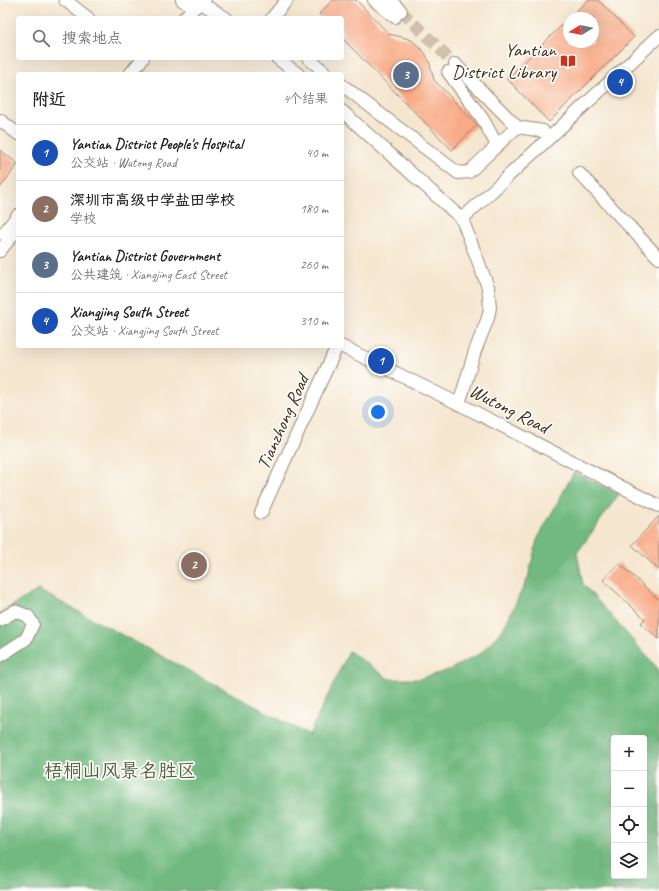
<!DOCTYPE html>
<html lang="zh">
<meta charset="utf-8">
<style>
:root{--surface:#fff;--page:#f2f2f2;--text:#222;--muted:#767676;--line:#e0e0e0;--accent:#c8321e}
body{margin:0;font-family:Caveat,"LXGW WenKai TC",sans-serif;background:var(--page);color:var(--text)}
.controls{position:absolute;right:12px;bottom:12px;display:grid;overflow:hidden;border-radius:4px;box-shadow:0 4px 16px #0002}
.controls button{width:36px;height:36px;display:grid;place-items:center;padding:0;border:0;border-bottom:1px solid var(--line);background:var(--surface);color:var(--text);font:20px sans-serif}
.compass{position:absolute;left:563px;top:12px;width:36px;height:36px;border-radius:50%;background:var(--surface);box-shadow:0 4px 16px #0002;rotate:260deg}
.you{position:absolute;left:378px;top:412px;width:14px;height:14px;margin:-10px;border:3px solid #fff;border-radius:50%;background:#1a73e8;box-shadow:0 0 0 6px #1a73e833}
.badge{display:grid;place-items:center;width:26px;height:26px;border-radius:50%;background:var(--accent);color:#fff;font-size:13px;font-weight:700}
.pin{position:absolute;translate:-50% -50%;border:2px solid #fff;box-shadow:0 1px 4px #0006}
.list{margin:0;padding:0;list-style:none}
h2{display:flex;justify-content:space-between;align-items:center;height:52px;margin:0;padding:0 16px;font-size:17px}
h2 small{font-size:13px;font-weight:400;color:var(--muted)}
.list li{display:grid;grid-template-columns:26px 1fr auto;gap:12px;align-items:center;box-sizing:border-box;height:56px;padding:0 16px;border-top:1px solid var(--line)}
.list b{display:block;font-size:15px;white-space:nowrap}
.list p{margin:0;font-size:13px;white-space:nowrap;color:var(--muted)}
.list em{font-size:13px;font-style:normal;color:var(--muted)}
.icon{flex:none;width:22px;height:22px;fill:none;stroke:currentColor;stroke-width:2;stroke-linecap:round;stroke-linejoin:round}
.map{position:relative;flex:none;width:659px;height:891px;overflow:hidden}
.search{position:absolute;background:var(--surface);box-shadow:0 4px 16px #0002;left:16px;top:16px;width:328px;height:44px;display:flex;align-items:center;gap:10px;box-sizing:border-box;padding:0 14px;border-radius:4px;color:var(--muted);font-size:15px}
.panel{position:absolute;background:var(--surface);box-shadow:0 4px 16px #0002;left:16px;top:72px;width:328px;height:276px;border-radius:4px}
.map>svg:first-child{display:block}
.forest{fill:#71b980;stroke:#56724f;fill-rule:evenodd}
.building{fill:#f8aa86}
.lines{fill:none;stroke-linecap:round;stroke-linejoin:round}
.minor-tunnel{stroke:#d0c0ac;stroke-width:12;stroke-dasharray:12 6;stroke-linecap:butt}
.minor-casing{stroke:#988876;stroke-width:14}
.minor{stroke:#fff;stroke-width:12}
.labels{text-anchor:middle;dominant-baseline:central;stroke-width:3.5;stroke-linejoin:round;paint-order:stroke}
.poi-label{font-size:19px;fill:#3b2a1e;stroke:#fdfcf7;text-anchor:end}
.street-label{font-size:19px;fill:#3b2a1e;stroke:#fdfcf7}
.park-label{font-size:19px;fill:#535f42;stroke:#fdfcf7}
</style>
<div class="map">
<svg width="659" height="891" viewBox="0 0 659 891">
<rect width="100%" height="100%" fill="#fdfcf7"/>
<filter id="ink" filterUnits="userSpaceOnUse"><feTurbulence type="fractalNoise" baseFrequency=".025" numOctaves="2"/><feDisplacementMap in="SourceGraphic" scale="8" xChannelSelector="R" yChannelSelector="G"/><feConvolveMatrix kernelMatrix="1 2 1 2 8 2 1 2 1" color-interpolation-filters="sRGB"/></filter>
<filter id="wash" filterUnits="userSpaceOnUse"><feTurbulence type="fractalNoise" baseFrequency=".012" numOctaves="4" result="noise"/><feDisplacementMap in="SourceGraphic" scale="16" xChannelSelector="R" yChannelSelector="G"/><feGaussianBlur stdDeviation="0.9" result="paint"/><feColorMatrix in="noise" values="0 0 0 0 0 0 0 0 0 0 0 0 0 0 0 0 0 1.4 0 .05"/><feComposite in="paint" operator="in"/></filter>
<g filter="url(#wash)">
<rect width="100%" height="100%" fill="#f5e6cf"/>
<path class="forest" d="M574,472l45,22 -42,59 6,31 76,86v221h-659v-278l38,-23 271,145 40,-84 40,28h30l30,-9 32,-17 22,-24 25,-51 9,-38zM614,738h30v138h-30z"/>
<g id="blocks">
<g class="building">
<polygon points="333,0 356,0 389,34 406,38 413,41 425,53 429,61 434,80 477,125 452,150 342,38 342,18 323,18 319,14"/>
<polygon points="588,0 598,0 634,37 549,122 507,79 569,18 569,42 593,42 593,18 569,18"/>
<polygon points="0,150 18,164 0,188"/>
<polygon points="659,516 659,570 632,545"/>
<polygon points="619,563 659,600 659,639 641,623 645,619 603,580"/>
</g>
</g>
</g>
<g filter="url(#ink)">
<use href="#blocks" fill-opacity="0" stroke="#988876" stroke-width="1"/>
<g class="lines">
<polyline class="minor-tunnel" points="401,11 455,64"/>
<g class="minor-casing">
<g id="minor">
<polyline points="65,0 88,18"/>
<polyline points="182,0 194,8"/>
<polyline points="196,0 226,18"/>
<polyline points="374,0 395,17"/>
<polyline points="390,0 401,11"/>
<polyline points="184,18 194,8 204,0"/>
<polyline points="272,18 287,0"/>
<polyline points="277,58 298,74"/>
<polyline points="308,58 327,74"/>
<polyline points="455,64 517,127 543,131"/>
<polyline points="448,72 482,118 497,145"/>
<polyline points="130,74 143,58"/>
<polyline points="342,85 458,173 469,172 517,127"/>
<polyline points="342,111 462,219 488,287 490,307 488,318 475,351 459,404"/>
<polyline points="0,120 18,134"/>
<polyline points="579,173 659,258"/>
<polyline points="462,219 659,36"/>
<polyline points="3,234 18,215"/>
<polyline points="0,251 18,228"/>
<polyline points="341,346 459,404 659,506"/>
<polyline points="261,513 337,346"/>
<polyline points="0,620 15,611 28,616 33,624 26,639 0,656"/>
</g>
</g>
<use href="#minor" class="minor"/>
</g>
</g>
<defs>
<g id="library-bare" transform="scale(1.2)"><path d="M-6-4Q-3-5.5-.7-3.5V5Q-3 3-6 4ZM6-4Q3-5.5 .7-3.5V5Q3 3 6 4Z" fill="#c8321e" stroke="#fdfcf7" stroke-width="2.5" paint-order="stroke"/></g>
</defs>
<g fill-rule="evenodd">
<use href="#library-bare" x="568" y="61"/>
</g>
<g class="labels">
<g class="poi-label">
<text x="556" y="50">Yantian<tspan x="556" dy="22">District Library</tspan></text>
</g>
<g class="street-label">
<text transform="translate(509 409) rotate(27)">Wutong Road</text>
<text transform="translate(283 422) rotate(-66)">Tianzhong Road</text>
</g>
<g class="park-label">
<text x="120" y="771">梧桐山风景名胜区</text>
</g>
</g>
</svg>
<div class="controls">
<button>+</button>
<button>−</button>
<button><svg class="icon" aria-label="locate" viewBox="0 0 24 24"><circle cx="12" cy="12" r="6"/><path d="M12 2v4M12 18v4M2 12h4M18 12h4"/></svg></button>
<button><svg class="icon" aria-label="layers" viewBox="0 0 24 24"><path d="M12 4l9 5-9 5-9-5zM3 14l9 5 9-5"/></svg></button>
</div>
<svg class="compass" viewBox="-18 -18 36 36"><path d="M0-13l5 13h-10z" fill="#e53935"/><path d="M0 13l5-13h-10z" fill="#767676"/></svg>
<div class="you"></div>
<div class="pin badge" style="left:381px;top:361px;background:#1a4fb4">1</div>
<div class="pin badge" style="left:194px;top:565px;background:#8d6e63">2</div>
<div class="pin badge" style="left:406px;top:75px;background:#5c6f8a">3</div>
<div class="pin badge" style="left:620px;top:82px;background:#1a4fb4">4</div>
<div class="search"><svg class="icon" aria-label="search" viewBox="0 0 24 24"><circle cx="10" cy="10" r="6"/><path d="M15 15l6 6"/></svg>搜索地点</div>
<section class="panel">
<h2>附近<small>4个结果</small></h2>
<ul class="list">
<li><span class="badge" style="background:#1a4fb4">1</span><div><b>Yantian District People's Hospital</b><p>公交站 · Wutong Road</p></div><em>40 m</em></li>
<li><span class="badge" style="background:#8d6e63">2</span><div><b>深圳市高级中学盐田学校</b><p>学校</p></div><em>180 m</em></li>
<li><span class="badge" style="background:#5c6f8a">3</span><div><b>Yantian District Government</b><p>公共建筑 · Xiangjing East Street</p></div><em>260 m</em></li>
<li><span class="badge" style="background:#1a4fb4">4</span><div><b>Xiangjing South Street</b><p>公交站 · Xiangjing South Street</p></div><em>310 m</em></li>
</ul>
</section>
</div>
